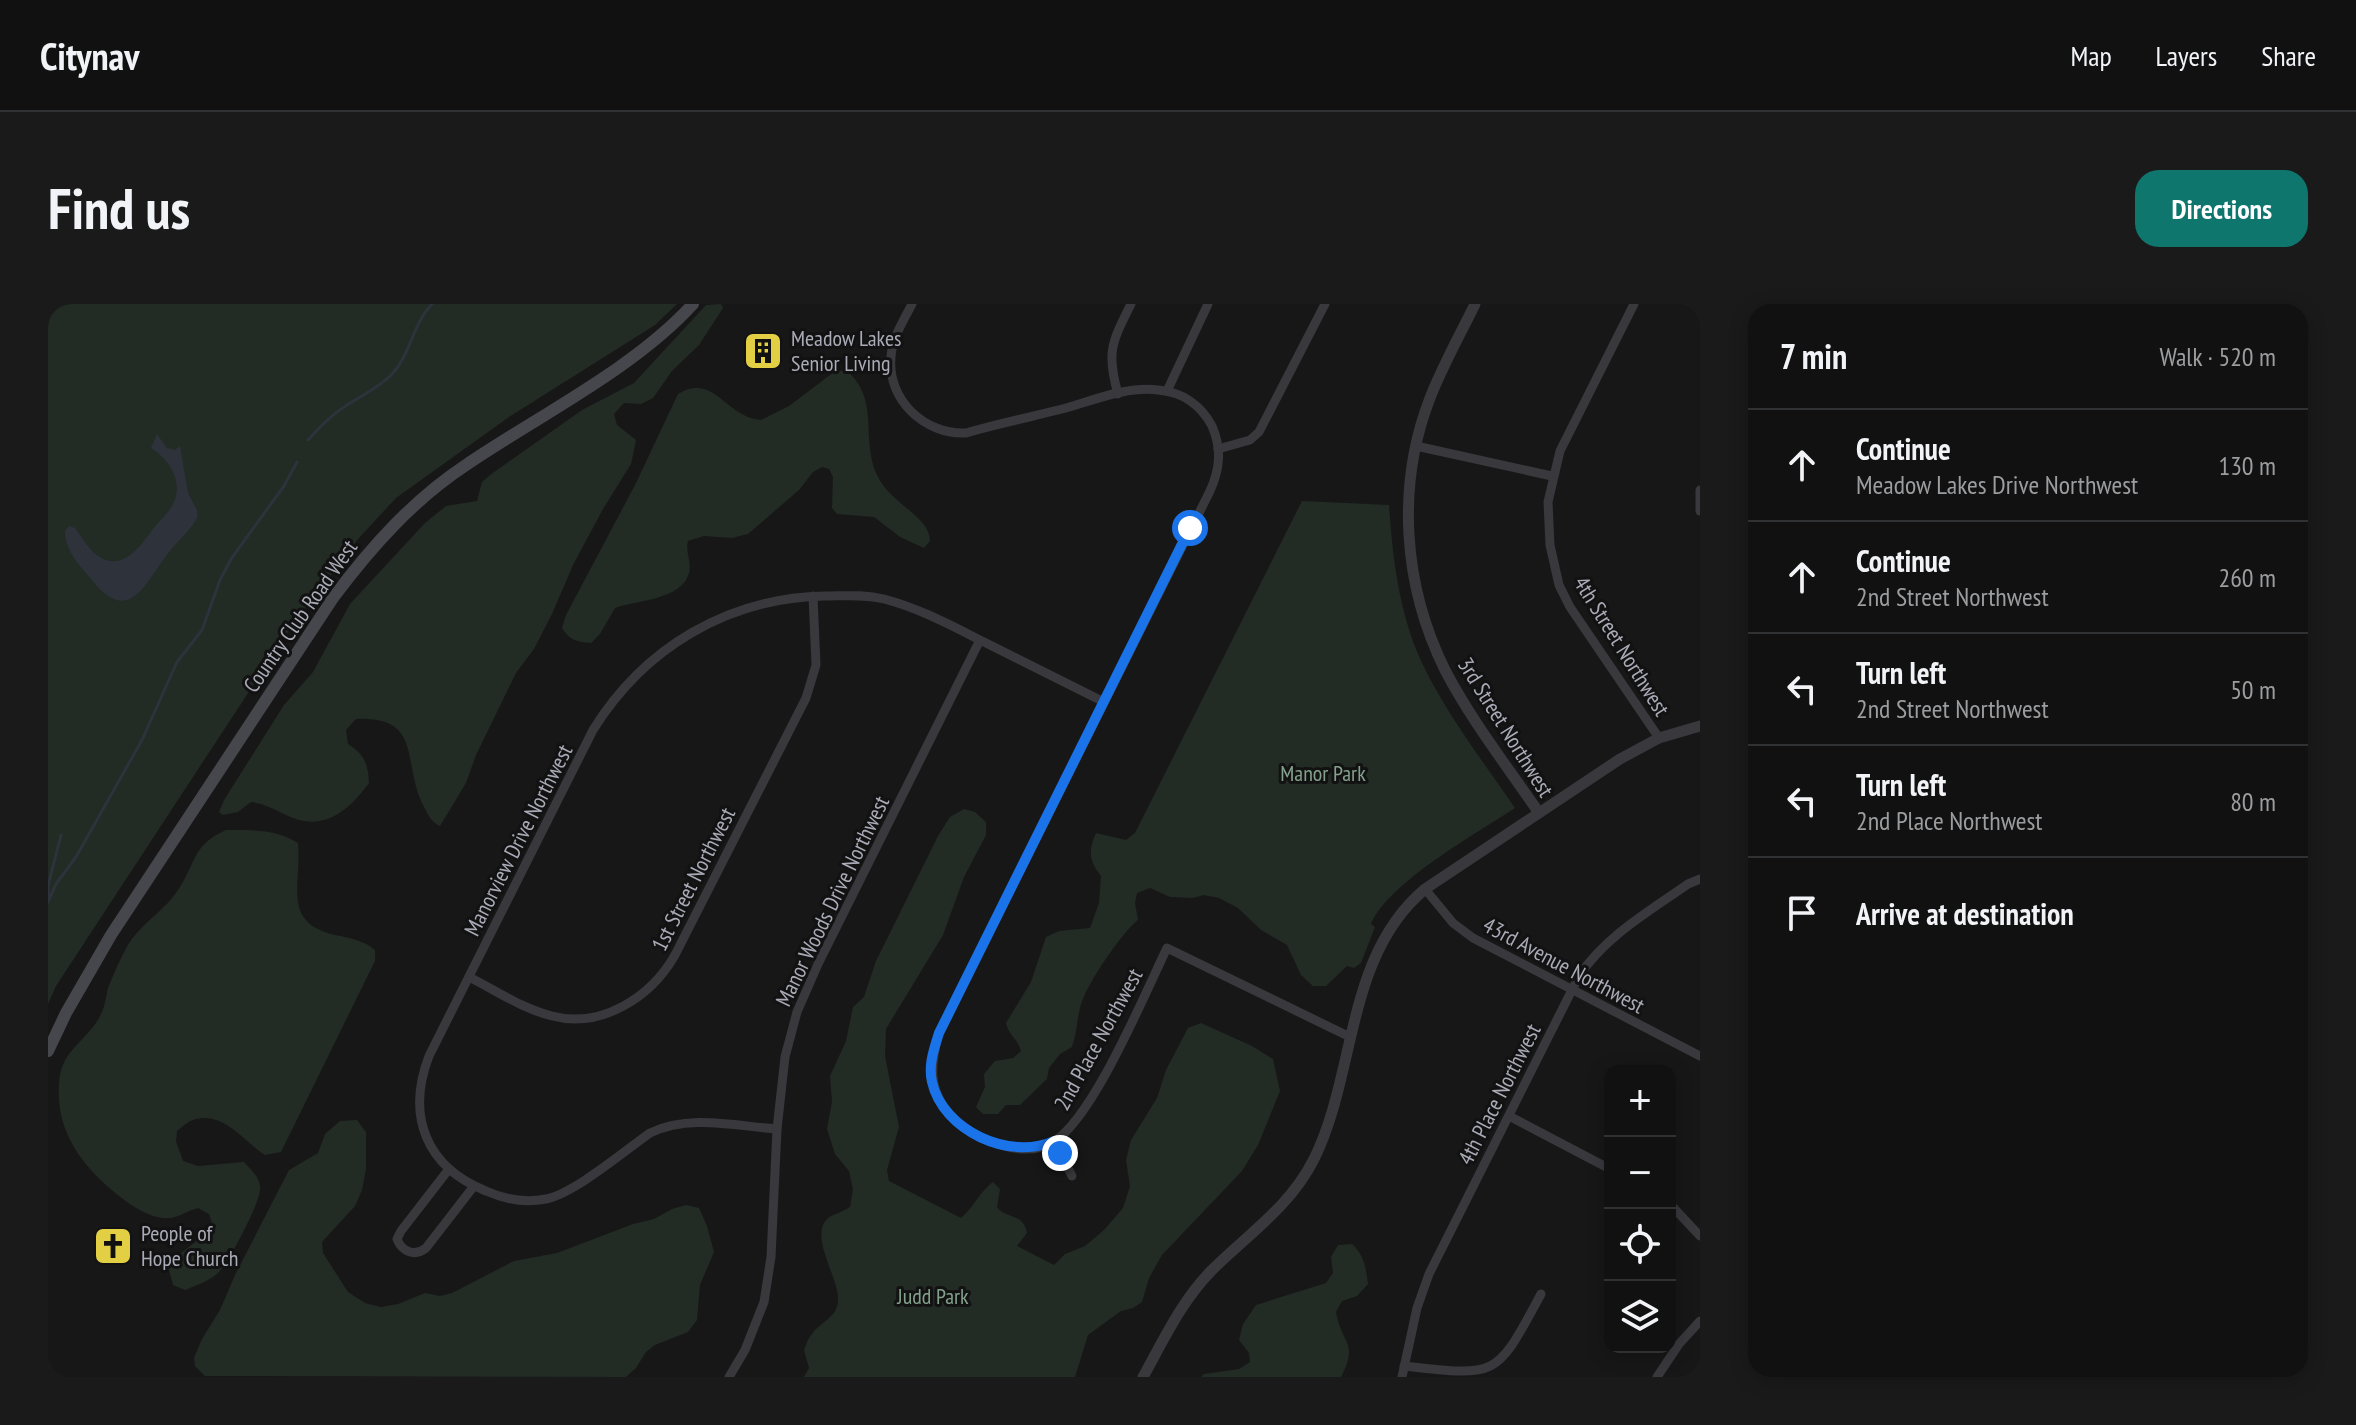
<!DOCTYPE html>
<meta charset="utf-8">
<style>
:root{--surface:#111112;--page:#1a1a1b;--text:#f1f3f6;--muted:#9c9d9f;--line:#303132;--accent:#0f766e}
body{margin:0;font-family:"PT Sans Narrow",sans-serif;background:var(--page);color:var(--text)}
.controls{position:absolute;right:24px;bottom:24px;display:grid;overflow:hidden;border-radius:16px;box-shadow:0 4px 20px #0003}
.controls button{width:72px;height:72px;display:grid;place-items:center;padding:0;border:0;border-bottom:2px solid var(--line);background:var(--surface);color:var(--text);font:40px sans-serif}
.stop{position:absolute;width:24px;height:24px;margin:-18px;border:6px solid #1a73e8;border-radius:50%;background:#fff}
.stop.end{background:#1a73e8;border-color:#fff;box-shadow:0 2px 8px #0008}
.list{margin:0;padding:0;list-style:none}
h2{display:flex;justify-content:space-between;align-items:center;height:104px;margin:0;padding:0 32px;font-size:34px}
h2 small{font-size:26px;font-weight:400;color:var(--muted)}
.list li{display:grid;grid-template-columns:52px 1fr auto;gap:24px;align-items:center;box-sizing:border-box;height:112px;padding:0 32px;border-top:2px solid var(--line)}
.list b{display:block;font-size:30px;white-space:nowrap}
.list p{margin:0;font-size:26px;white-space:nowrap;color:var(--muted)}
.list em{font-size:26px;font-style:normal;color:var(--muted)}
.icon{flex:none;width:44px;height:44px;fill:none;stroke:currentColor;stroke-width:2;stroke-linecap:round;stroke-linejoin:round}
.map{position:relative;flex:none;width:1652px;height:1073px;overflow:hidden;border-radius:24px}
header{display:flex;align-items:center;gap:48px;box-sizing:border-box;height:112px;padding:0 40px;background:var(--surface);border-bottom:2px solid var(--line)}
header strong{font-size:38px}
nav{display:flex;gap:44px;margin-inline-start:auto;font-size:28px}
.intro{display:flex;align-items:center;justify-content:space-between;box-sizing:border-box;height:192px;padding:0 48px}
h1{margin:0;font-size:56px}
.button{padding:20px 36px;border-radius:24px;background:var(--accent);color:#fff;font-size:28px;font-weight:700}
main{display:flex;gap:48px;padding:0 48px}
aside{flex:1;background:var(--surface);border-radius:24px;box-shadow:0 4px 20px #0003}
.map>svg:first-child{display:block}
.green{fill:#232b25}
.water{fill:#2e323b}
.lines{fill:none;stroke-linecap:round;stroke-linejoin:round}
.stream{stroke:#2e323b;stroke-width:3}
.minor{stroke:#38383d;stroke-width:9}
.tertiary{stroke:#38383d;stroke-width:11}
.secondary{stroke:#46464d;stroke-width:12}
.route{stroke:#1a73e8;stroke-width:10}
.labels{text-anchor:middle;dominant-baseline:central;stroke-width:6;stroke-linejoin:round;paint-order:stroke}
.poi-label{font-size:22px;fill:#aaabb7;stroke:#121213;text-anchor:start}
.street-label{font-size:22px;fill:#aaabb7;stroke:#121213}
.park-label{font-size:22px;fill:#83a18b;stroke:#121213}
</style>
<header>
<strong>Citynav</strong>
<nav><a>Map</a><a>Layers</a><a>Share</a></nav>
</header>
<div class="intro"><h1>Find us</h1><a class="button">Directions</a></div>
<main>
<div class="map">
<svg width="1652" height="1073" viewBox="0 0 1652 1073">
<rect width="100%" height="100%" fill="#171718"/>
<g class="green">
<polygon points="0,0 629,0 607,21 461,113 348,194 311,234 244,322 8,682 0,700"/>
<path d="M673,0l2,4 -24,37 -27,26 -19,27 -12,6 -17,-1 -10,11 3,11 19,15 -5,24 -28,45 -30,56 -21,49 -18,35 -18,24 -40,82 -10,28 -26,43c-9,-4 -11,-10 -16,-19 -23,-44 0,-91 -68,-88l-10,11 2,14c17,11 20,20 21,39 -17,23 -39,45 -70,37 -17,-5 -30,-16 -48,-18l-13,10 -15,3 -4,-3 5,-12 60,-95 29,-33 37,-68 75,-81 21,-17 31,-5 5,-19 8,-7 92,-65 52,-27 72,-78z"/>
<path d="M798,66c35,30 14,67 31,105 12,28 53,41 53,66l-6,7 -24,-11 -26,-20 -37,-3 -5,-6 1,-31 -4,-8 -7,-2 -9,5 -14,18 -51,44 -16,4 -28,-2 -16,5c-3,11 4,21 1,32 -7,27 -52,27 -74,35l-15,26 -9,9c-14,-1 -22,-3 -29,-15l4,-13 69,-130 43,-91c30,-17 40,7 64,20 6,4 13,5 19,6l28,-14 45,-34z"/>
<path d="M1254,197l87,4c4,58 11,116 38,168 24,47 58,91 88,135 -38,25 -127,75 -144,116l4,3 -14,36 -7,5 -7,-2 -21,20h-13l-12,-11 -14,-30 -26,-15 -23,-22 -19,-10 -15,-3 -11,3 -23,-1 -20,-9 -13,5 -2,10 3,17c-16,12 -51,64 -57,84 -4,14 -4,29 -9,43l-12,7 -11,14 -2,11 -27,26h-14l-8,9h-15l-7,-7 9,-20 -1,-13 11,-13 18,-3 8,-7c-3,-12 -12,-15 -15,-28l25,-41 15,-45 13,-6 31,-3 9,-25 2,-27c-12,-15 -13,-25 -5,-43l30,7 9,-7z"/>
<path d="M916,505l11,3 11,10v13l-22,42 -21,58 -57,94 -1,27 14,71 -12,43 2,11 72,37c13,-11 19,-27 32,-36l7,7 -3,18c10,13 26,5 30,26l-10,13 37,19 11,-11 20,-8 19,-16 19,-22 7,-22 -4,-26 5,-20 26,-42 9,-28 22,-42 13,-5 51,23 21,13 7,32 -22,54 -16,26 -80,84 -13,23 -7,24 -9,6 -12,3 -33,24 -13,42h-271l5,-9 -5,-18c2,-5 4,-12 8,-16 8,-12 25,-16 26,-33 2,-22 -30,-65 -10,-83 4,-3 16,-7 22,-11l3,-18 -4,-18 -14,-17 -8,-25 5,-27 -2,-26 16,-35 7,-34 11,-10 12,-36 62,-125 12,-19z"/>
<path d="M178,526c26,0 50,-1 72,13 4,43 -17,79 37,92 15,3 28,5 40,15v11l-94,191 -16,3c-21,-13 -42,-45 -72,-35 -5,1 -12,8 -16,11l-1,10 7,20 15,5 46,-4c7,8 16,15 16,26 1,14 -31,73 -41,84 -9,9 -22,13 -34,18l-12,-5 -5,-19c13,-17 34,-24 44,-43l-3,-9 -11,-6c-9,2 -15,7 -23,9 -23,7 -53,-18 -69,-32 -31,-28 -50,-60 -47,-102 2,-35 30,-42 43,-71 3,-7 4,-16 6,-24 5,-12 16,-39 24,-49 13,-18 34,-30 46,-49 19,-28 13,-44 48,-60z"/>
<polygon points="309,816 318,828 318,865 314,886 307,902 274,938 275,949 300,988 317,999 333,1003 350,1000 377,989 392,992 404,989 466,957 509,949 585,920 606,915 624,905 638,901 651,904 659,922 666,948 652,981 649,1016 640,1028 607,1041 598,1048 588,1064 578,1073 157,1072 147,1062 146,1054 154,1035 172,1006 187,971 241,866 270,849 277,830 292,817"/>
<path d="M1304,940c12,11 14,24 16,40l-11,12 -15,5 -6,11c6,33 23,30 5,65h-140l3,-3 35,-5 11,-7 -1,-9 -10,-13 4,-16 13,-19 70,-22 7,-10 -2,-16 7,-12z"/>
</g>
<path class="water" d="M109,130l10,14 8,2 5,-4 8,47 9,17v8c-8,14 -21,24 -31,38 -23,31 -38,70 -75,23 -12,-14 -26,-29 -26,-48l4,-5 6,2c9,12 18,30 35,33 19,3 33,-19 43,-32 6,-8 14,-14 19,-23 13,-23 -2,-46 -21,-58z"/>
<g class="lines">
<g class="stream">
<path d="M260,136c10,-11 20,-22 32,-30 17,-13 37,-20 52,-36 19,-20 20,-49 40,-70"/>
<polyline points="1,594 0,582 13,531"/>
<polyline points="0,598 8,580 28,553 94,436 129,358 154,326 172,276 183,255 236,182 249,158"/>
</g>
<g class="minor">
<path d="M864,0c-8,16 -20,34 -21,53 -4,43 34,78 75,76 32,-9 64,-16 96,-24 30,-8 64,-23 96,-19 24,2 43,15 54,36 10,23 8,43 -2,65l-271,542c-10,35 -11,62 18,88 24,21 67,38 96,21 40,-23 92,-149 114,-194l183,89"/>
<polyline points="1586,0 1512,147 1500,198 1502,241 1511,281 1522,303 1611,434"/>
<polyline points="1119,87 1160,0"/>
<path d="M1070,90c-12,-42 -6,-52 13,-90"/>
<polyline points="1368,142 1504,172"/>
<polyline points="1170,145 1202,136 1211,128 1277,0"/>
<polyline points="1652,186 1652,207"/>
<polyline points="1377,585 1405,619 1425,634 1652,752"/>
<path d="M421,673c26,13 54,32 83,39 50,13 99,-19 123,-61l131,-257 10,-33 -3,-69"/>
<polyline points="1461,812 1562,865"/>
<path d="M729,825c-42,-3 -88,-15 -127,4 -26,18 -75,60 -104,66 -20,4 -42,0 -60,-8 -60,-24 -80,-75 -57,-135l164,-326c51,-82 134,-132 231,-134 20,0 40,-2 60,3 35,9 68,27 100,43 40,20 80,40 120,60"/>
<polyline points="1006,837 1024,872"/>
<path d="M401,865l-48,62 -4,8c5,13 18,18 29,9l48,-62"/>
<polyline points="1622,900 1652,932"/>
<path d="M1356,1062c96,11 92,11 137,-72"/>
<polyline points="681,1073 697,1046 716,998 723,953 729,825 737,753 749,708 770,660 932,336"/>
<path d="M1354,1073l15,-69 12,-34 150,-298c27,-40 69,-64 109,-92l12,-5"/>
<polyline points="1609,1073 1631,1040 1652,1017"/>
</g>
<g class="tertiary">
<path d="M1427,0c-15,31 -32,61 -45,94 -34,88 -27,187 15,272 26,50 62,96 94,143"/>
<path d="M1095,1073c20,-36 39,-77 69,-107 36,-36 78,-63 102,-111 43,-87 31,-203 111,-270l195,-130 39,-21 41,-12"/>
</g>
<path class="secondary" d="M0,747l18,-38 45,-78 222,-337c38,-51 80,-98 133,-133 72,-49 169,-97 227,-161"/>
</g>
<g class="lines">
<path class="route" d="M1012,849l-6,-12c-44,20 -111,-10 -122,-59 -4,-17 2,-33 7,-49l251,-505"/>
</g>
<defs>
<g id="building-square" transform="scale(2)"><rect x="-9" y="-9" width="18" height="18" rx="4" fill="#e3cf44" stroke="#121213"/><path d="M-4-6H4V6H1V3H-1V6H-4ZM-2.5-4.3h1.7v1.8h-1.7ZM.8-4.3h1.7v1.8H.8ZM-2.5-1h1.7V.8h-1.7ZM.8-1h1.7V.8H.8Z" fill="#111"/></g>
<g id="church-square" transform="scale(2)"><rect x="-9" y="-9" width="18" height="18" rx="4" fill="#e3cf44" stroke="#121213"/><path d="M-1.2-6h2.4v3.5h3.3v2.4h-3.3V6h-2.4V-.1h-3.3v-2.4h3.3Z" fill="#111"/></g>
</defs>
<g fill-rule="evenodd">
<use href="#building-square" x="715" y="47"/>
<use href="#church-square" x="65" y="942"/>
</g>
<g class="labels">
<g class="poi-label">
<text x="743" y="34">Meadow Lakes<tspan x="743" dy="25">Senior Living</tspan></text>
<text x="93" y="929">People of<tspan x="93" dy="25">Hope Church</tspan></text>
</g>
<g class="street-label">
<text transform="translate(252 312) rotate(-55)">Country Club Road West</text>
<text transform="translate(1574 342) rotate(58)">4th Street Northwest</text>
<text transform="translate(1458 423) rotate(58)">3rd Street Northwest</text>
<text transform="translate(470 536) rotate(-63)">Manorview Drive Northwest</text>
<text transform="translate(645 575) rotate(-63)">1st Street Northwest</text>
<text transform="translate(784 597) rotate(-64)">Manor Woods Drive Northwest</text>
<text transform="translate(1516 661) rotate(28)">43rd Avenue Northwest</text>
<text transform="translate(1050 735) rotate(-61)">2nd Place Northwest</text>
<text transform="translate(1451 790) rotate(-63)">4th Place Northwest</text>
</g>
<g class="park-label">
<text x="1275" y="469">Manor Park</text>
<text x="885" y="992">Judd Park</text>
</g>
</g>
</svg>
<div class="controls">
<button>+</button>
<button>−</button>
<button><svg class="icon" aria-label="locate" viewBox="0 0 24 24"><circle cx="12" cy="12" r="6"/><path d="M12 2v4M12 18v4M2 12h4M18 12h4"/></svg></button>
<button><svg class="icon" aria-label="layers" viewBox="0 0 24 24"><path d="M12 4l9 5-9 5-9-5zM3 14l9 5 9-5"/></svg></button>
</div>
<div class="stop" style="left:1142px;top:224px"></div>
<div class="stop end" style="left:1012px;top:849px"></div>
</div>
<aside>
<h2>7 min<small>Walk · 520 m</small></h2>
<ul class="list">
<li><svg class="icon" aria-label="ahead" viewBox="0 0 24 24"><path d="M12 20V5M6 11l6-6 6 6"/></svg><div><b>Continue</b><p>Meadow Lakes Drive Northwest</p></div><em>130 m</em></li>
<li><svg class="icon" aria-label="ahead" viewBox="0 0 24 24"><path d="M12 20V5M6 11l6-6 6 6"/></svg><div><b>Continue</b><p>2nd Street Northwest</p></div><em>260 m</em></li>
<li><svg class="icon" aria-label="left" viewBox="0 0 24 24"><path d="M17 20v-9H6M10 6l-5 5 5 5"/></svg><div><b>Turn left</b><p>2nd Street Northwest</p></div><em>50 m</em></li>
<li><svg class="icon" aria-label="left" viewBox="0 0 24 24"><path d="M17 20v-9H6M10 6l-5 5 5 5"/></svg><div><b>Turn left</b><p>2nd Place Northwest</p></div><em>80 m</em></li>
<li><svg class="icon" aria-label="arrive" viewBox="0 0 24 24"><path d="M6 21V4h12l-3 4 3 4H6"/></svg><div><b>Arrive at destination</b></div></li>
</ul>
</aside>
</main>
